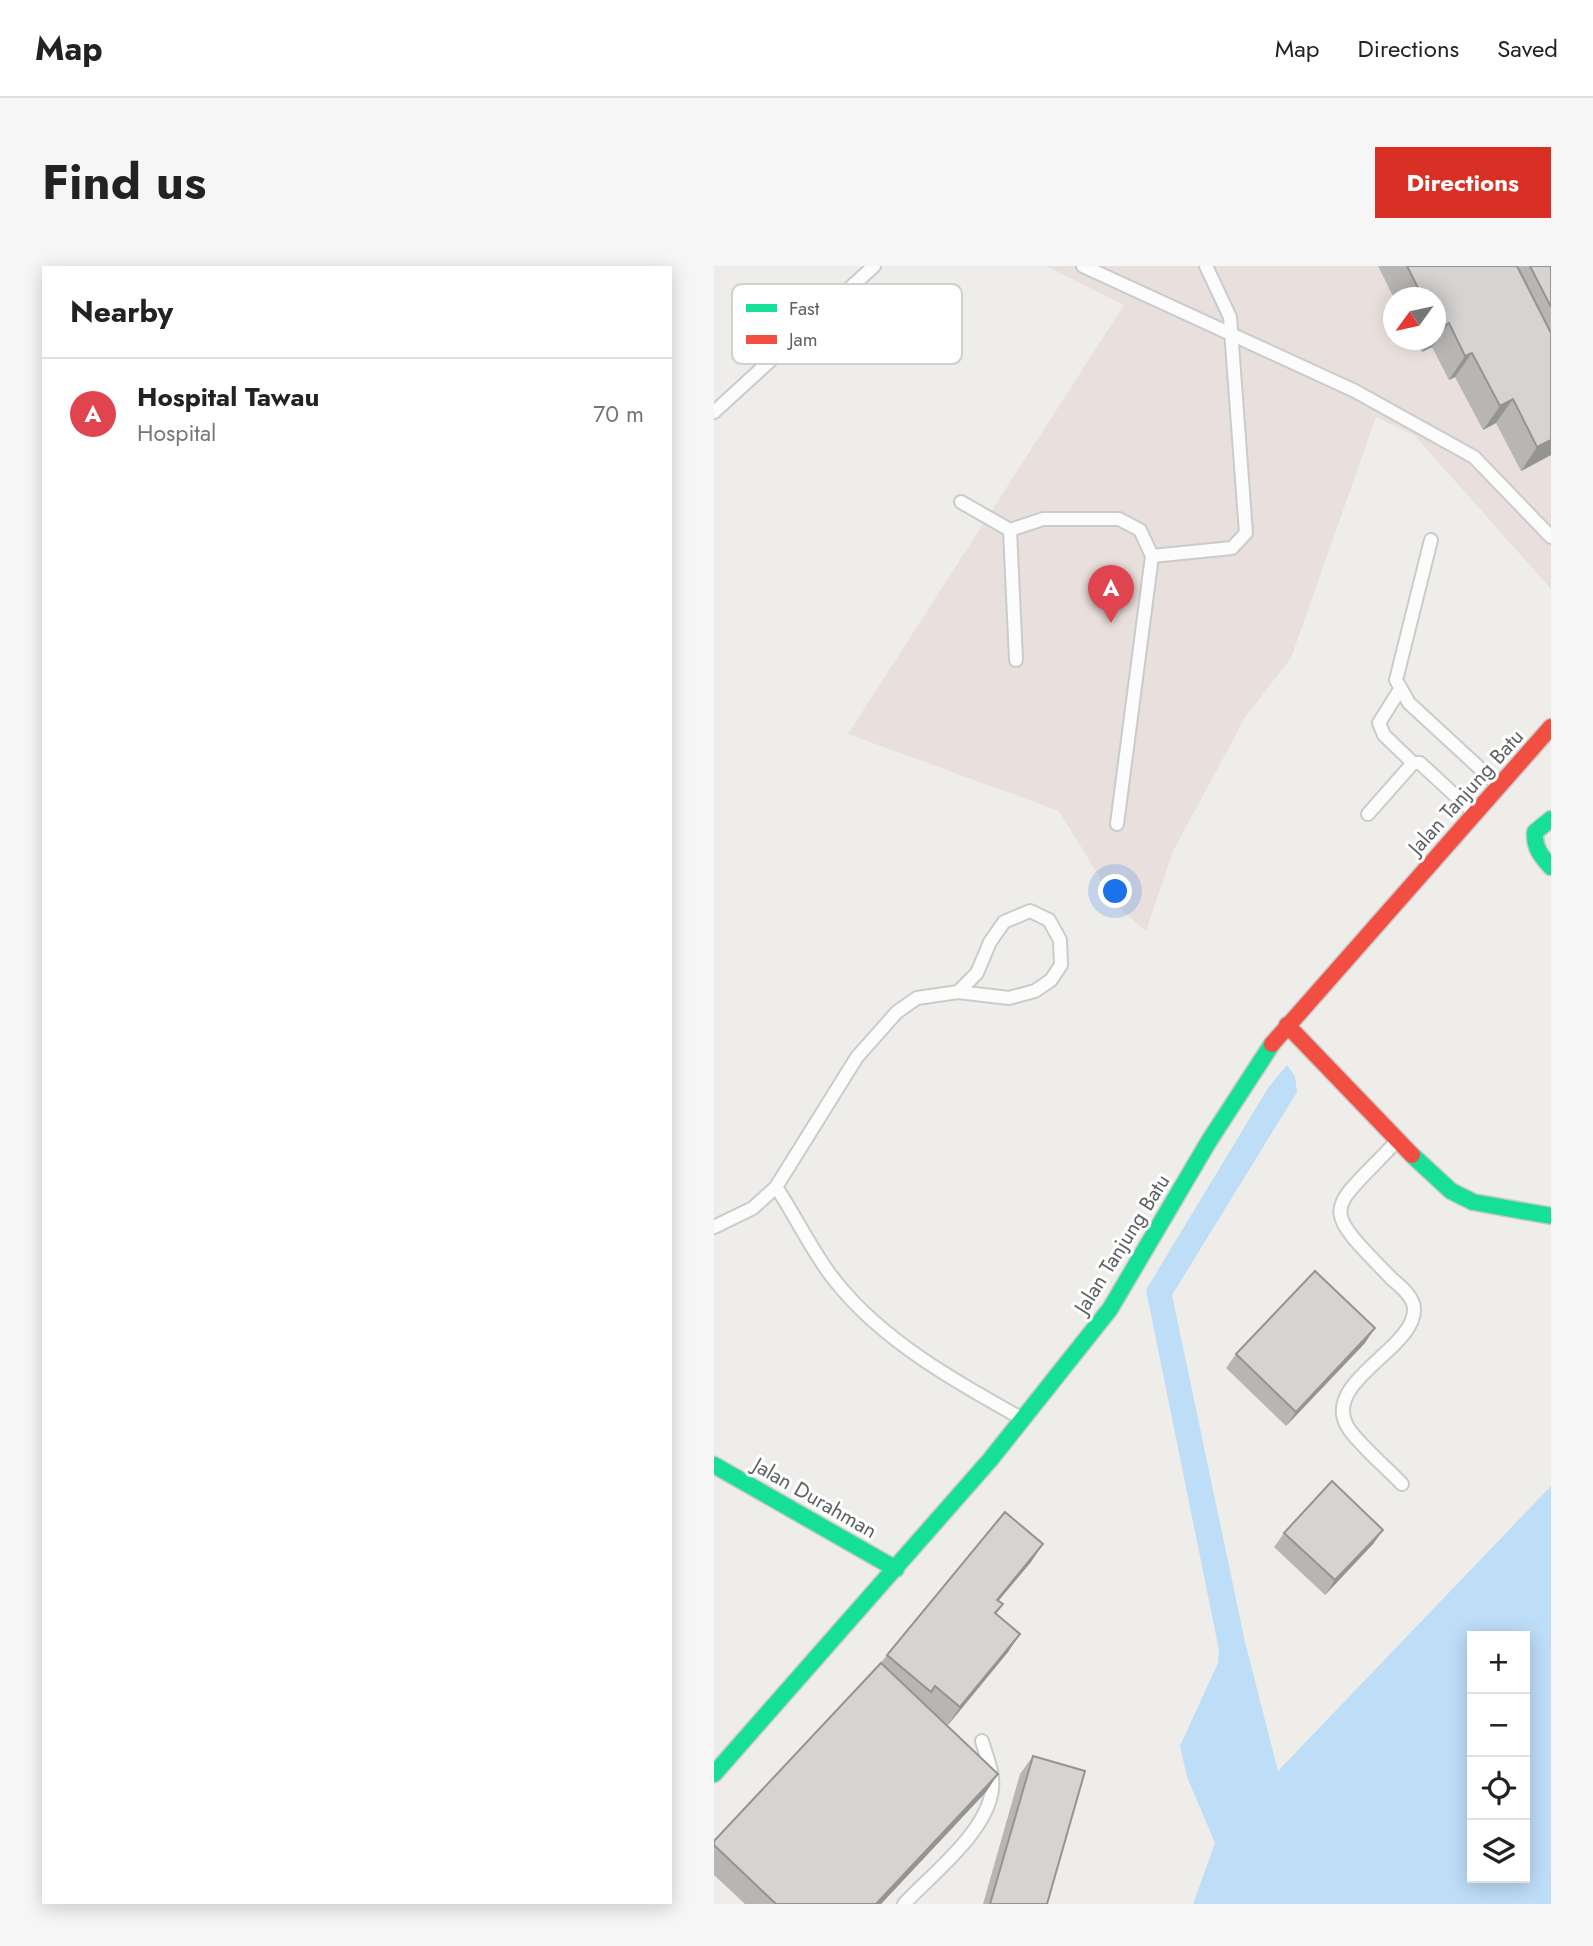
<!DOCTYPE html>
<meta charset="utf-8">
<style>
:root{--surface:#fff;--page:#f6f6f6;--text:#222;--muted:#767676;--line:#e0e0e0;--accent:#d93025}
body{margin:0;font-family:Jost,sans-serif;background:var(--page);color:var(--text)}
.controls{position:absolute;right:21px;bottom:21px;display:grid;overflow:hidden;border-radius:0px;box-shadow:0 4px 18px #0003}
.controls button{width:63px;height:63px;display:grid;place-items:center;padding:0;border:0;border-bottom:2px solid var(--line);background:var(--surface);color:var(--text);font:35px sans-serif}
.compass{position:absolute;left:669px;top:21px;width:63px;height:63px;border-radius:50%;background:var(--surface);box-shadow:0 4px 18px #0003;rotate:237deg}
.you{position:absolute;left:402px;top:626px;width:24px;height:24px;margin:-18px;border:5px solid #fff;border-radius:50%;background:#1a73e8;box-shadow:0 0 0 10px #1a73e833}
.badge{display:grid;place-items:center;width:46px;height:46px;border-radius:50%;background:var(--accent);color:#fff;font-size:23px;font-weight:700}
.pin{position:absolute;translate:-50% -58px;filter:drop-shadow(0 2px 4px #0008)}
.pin::after{content:'';position:absolute;top:37px;width:24px;height:21px;background:inherit;clip-path:polygon(0 0,100% 0,50% 100%)}
.list{margin:0;padding:0;list-style:none}
h2{display:flex;justify-content:space-between;align-items:center;height:91px;margin:0;padding:0 28px;font-size:30px}
h2 small{font-size:23px;font-weight:400;color:var(--muted)}
.list li{display:grid;grid-template-columns:46px 1fr auto;gap:21px;align-items:center;box-sizing:border-box;height:112px;padding:0 28px;border-top:2px solid var(--line)}
.list b{display:block;font-size:26px;white-space:nowrap}
.list p{margin:0;font-size:23px;white-space:nowrap;color:var(--muted)}
.list em{font-size:23px;font-style:normal;color:var(--muted)}
.icon{flex:none;width:38px;height:38px;fill:none;stroke:currentColor;stroke-width:2;stroke-linecap:round;stroke-linejoin:round}
.map{position:relative;flex:none;width:837px;height:1638px;overflow:hidden;border-radius:0px}
header{display:flex;align-items:center;gap:42px;box-sizing:border-box;height:98px;padding:0 35px;background:var(--surface);border-bottom:2px solid var(--line)}
header strong{font-size:33px}
nav{display:flex;gap:38px;margin-inline-start:auto;font-size:24px}
.intro{display:flex;align-items:center;justify-content:space-between;box-sizing:border-box;height:168px;padding:0 42px}
h1{margin:0;font-size:49px}
.button{padding:18px 32px;border-radius:0px;background:var(--accent);color:#fff;font-size:24px;font-weight:700}
main{display:flex;gap:42px;padding:0 42px}
aside{flex:1;background:var(--surface);border-radius:0px;box-shadow:0 4px 18px #0003}
.map>svg:first-child{display:block}
.medical{fill:#e9dfdd;fill-rule:evenodd}
.water{fill:#beddf7;fill-rule:evenodd}
.lines{fill:none;stroke-linecap:round;stroke-linejoin:round}
.lane-casing{stroke:#cacbcb;stroke-width:16}
.fast-casing{stroke:#c9c9ca;stroke-width:19}
.jam-casing{stroke:#c9c9ca;stroke-width:19}
.lane{stroke:#fcfcfc;stroke-width:12}
.fast{stroke:#16e098;stroke-width:16}
.jam{stroke:#f24e42;stroke-width:16}
.wall{fill:#b7b6b5}
.shaded-wall{fill:#959493}
.building{fill:#d5d4d2;stroke:#959493;stroke-width:2}
.labels{text-anchor:middle;dominant-baseline:central;stroke-width:6;stroke-linejoin:round;paint-order:stroke}
.street-label{font-size:21px;fill:#5e6267;stroke:#fff}
.key{fill:#fff;stroke:#cfd0d1;stroke-width:2}
.key-label{font-size:19px;fill:#5e6267}
</style>
<header>
<strong>Map</strong>
<nav><a>Map</a><a>Directions</a><a>Saved</a></nav>
</header>
<div class="intro"><h1>Find us</h1><a class="button">Directions</a></div>
<main>
<aside>
<h2>Nearby<small></small></h2>
<ul class="list">
<li><span class="badge" style="background:#e0444e">A</span><div><b>Hospital Tawau</b><p>Hospital</p></div><em>70 m</em></li>
</ul>
</aside>
<div class="map">
<svg width="837" height="1638" viewBox="0 0 837 1638">
<rect width="100%" height="100%" fill="#eeede9"/>
<path class="medical" d="M332,0h505v323l-137,-154 -38,-18 -85,241 -45,58 -73,135 -27,80 -28,-24 -59,-96 -211,-77 276,-429zM680,32h42v42h-42z"/>
<path class="water" d="M573,799l8,11 2,16 -125,203 73,347 33,129 273,-285v418h-358l22,-61 -28,-66 -7,-31 38,-83 1,-13 -73,-360 122,-202zM758,1370h53v242h-53z"/>
<g class="lines">
<g class="lane-casing">
<g id="lane">
<polyline points="369,0 641,125 760,191 837,271"/>
<polyline points="0,146 160,0"/>
<polyline points="247,236 296,264 329,253 405,253 426,264 438,290 403,558"/>
<polyline points="296,264 302,394"/>
<polyline points="717,274 682,414 695,437 785,520"/>
<polyline points="438,290 518,282 532,267 516,51 492,0"/>
<polyline points="685,425 665,457 670,469 699,497"/>
<polyline points="654,548 699,497 706,497 760,547"/>
<path d="M683,875c-70,74 -79,62 -5,138 8,7 21,17 22,29 3,40 -92,73 -67,118 9,16 41,43 55,58"/>
<path d="M62,921c21,31 37,67 60,95 47,59 120,100 185,136"/>
<polyline points="0,961 39,942 62,921 143,791 183,746 203,732 244,726 295,732 321,725 337,714 347,699 346,674 335,654 316,645 290,656 276,676 263,707 244,726"/>
<path d="M190,1638c28,-30 84,-73 88,-115 2,-16 -6,-34 -10,-48"/>
</g>
</g>
<g class="fast-casing">
<g id="fast">
<path d="M837,553l-16,13c-1,16 6,24 16,35"/>
<polyline points="698,889 737,925 759,936 837,950"/>
<polyline points="0,1199 182,1303"/>
<polyline points="0,1508 276,1194 396,1043 495,875 558,778"/>
</g>
</g>
<g class="jam-casing">
<g id="jam">
<polyline points="573,759 698,889"/>
<polyline points="558,778 837,461"/>
</g>
</g>
<use href="#lane" class="lane"/>
<use href="#fast" class="fast"/>
<use href="#jam" class="jam"/>
</g>
<g class="wall">
<polygon points="664,0 837,0 837,189 807,205 782,157 769,164 741,111 735,114 718,81 708,86 702,74 722,74 722,32 680,32"/>
<polygon points="651,1077 572,1160 512,1102 522,1088"/>
<polygon points="669,1264 659,1278 611,1329 560,1281 570,1267"/>
<polygon points="317,1296 284,1335 289,1338 282,1348 306,1368 294,1386 234,1459 224,1451 284,1508 272,1526 167,1638 31,1638 0,1609 0,1575 165,1399 173,1389"/>
<polygon points="319,1490 333,1638 269,1638 306,1508"/>
</g>
<g class="shaded-wall">
<polygon points="735,57 718,81 708,86 717,74 722,74 722,67 725,62"/>
<polygon points="758,87 741,111 735,114 751,90"/>
<polygon points="799,133 782,157 769,164 786,140"/>
<polygon points="837,174 837,189 807,205 823,181"/>
<polygon points="661,1062 651,1077 572,1160 582,1146"/>
<polygon points="669,1264 659,1278 611,1329 621,1314"/>
<polygon points="329,1278 317,1296 270,1352 283,1334"/>
<polygon points="306,1368 294,1386 234,1459 246,1441"/>
<polygon points="284,1508 272,1526 167,1638 162,1638"/>
</g>
<g class="building">
<polygon points="693,0 803,0 837,67 837,174 823,181 799,133 786,140 758,87 751,90 735,57 725,62 722,55 722,32 709,32"/>
<polygon points="816,0 837,0 837,41"/>
<polygon points="601,1005 661,1062 582,1146 522,1088"/>
<polygon points="618,1215 669,1264 621,1314 570,1267"/>
<polygon points="291,1246 329,1278 283,1334 289,1338 281,1347 306,1368 246,1441 221,1420 217,1426 173,1389"/>
<polygon points="167,1397 284,1508 162,1638 62,1638 0,1579 0,1575"/>
<polygon points="319,1490 371,1505 333,1638 276,1638"/>
</g>
<g class="labels">
<g class="street-label">
<text transform="translate(752 526) rotate(-48)">Jalan Tanjung Batu</text>
<text transform="translate(408 978) rotate(-58)">Jalan Tanjung Batu</text>
<text transform="translate(101 1232) rotate(30)">Jalan Durahman</text>
</g>
</g>
<rect x="18" y="18" width="230" height="80" rx="10" class="key"/>
<rect x="32" y="38" width="31" height="8" fill="#16e098"/>
<rect x="32" y="69" width="31" height="9" fill="#f24e42"/>
<g class="key-label">
<text x="75" y="49">Fast</text>
<text x="75" y="80">Jam</text>
</g>
</svg>
<div class="controls">
<button>+</button>
<button>−</button>
<button><svg class="icon" aria-label="locate" viewBox="0 0 24 24"><circle cx="12" cy="12" r="6"/><path d="M12 2v4M12 18v4M2 12h4M18 12h4"/></svg></button>
<button><svg class="icon" aria-label="layers" viewBox="0 0 24 24"><path d="M12 4l9 5-9 5-9-5zM3 14l9 5 9-5"/></svg></button>
</div>
<svg class="compass" viewBox="-18 -18 36 36"><path d="M0-13l5 13h-10z" fill="#e53935"/><path d="M0 13l5-13h-10z" fill="#767676"/></svg>
<div class="you"></div>
<div class="pin badge" style="left:397px;top:357px;background:#e0444e">A</div>
</div>
</main>
